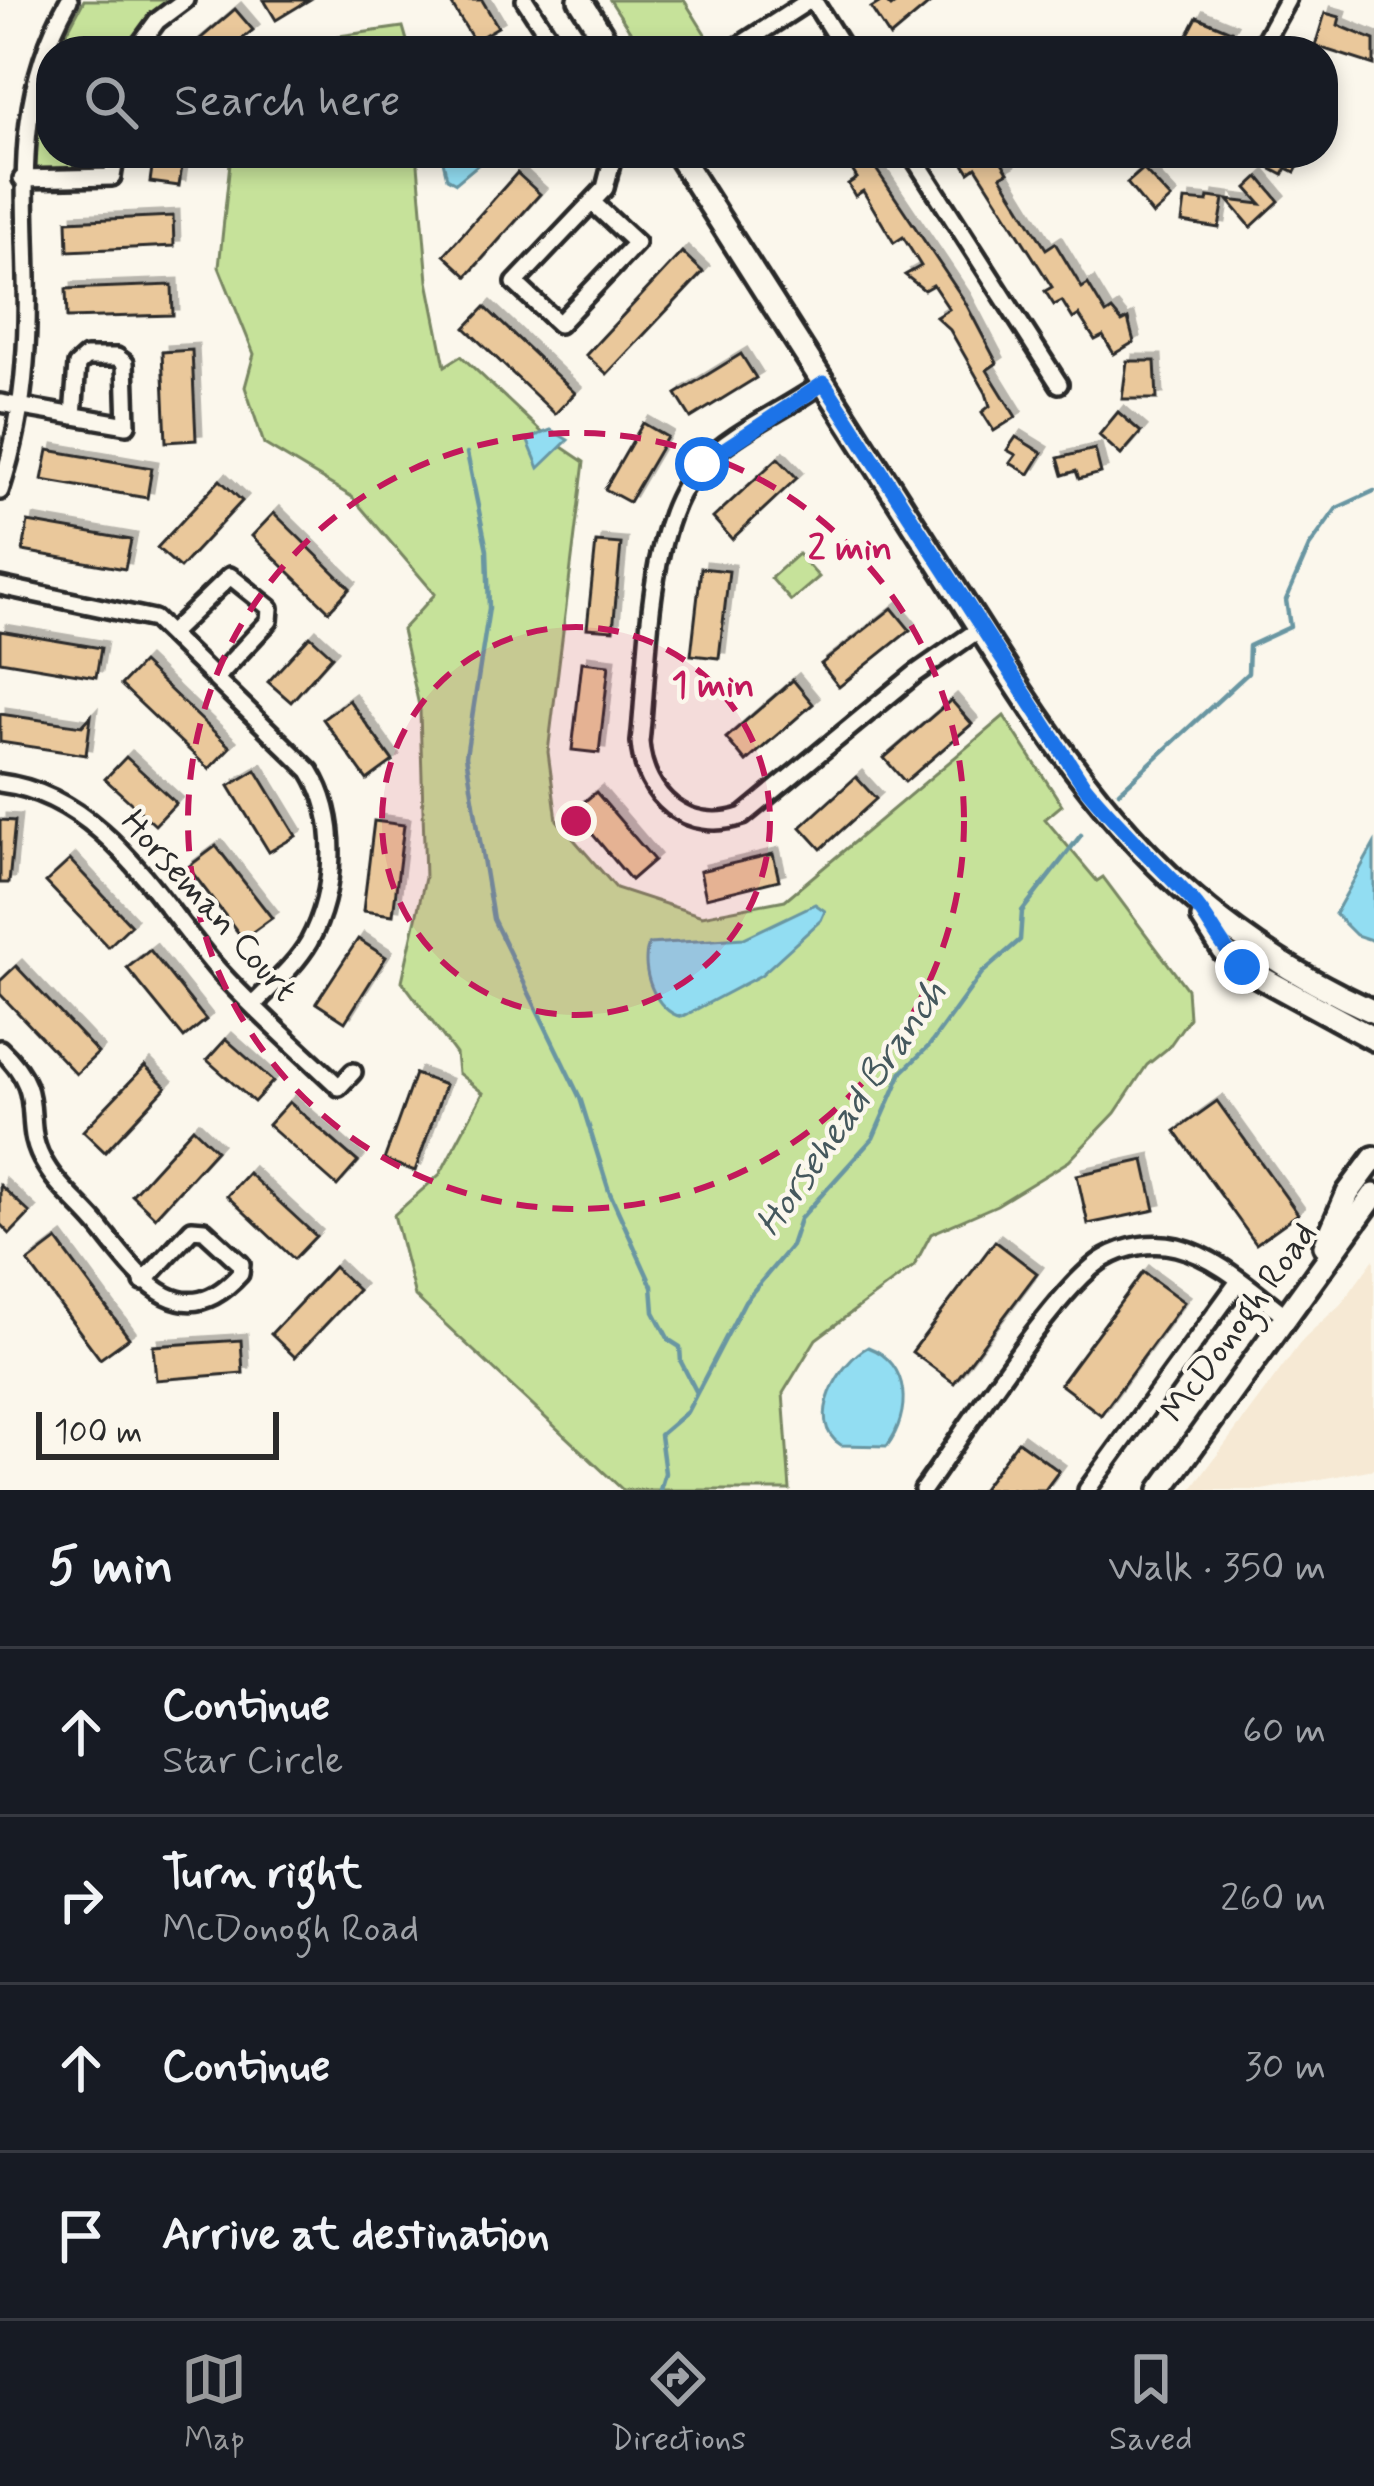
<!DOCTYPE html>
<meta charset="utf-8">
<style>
:root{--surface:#171b24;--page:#20242c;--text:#f1f3f6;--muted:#9ea1a6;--line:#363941;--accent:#98999b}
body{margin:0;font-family:Mynerve,sans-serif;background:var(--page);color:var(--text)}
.scale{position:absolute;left:36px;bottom:30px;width:243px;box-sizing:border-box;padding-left:12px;border:6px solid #2b2b2b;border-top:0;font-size:33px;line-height:42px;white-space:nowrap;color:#2b2b2b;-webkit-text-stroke:9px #fbf7ec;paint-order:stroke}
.stop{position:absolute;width:36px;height:36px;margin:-27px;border:9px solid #1a73e8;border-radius:50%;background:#fff}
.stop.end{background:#1a73e8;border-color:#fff;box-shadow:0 3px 12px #0008}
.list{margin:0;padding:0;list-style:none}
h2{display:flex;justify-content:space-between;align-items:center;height:156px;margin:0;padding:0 48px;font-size:51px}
h2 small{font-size:39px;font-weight:400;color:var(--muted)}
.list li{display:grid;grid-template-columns:78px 1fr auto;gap:36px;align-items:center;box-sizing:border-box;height:168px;padding:0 48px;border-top:3px solid var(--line)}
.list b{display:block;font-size:45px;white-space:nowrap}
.list p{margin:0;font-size:39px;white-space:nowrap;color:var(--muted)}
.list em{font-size:39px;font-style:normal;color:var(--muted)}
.icon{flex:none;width:66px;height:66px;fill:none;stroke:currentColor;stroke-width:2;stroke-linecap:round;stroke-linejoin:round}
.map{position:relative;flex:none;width:1374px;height:1490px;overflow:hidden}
.search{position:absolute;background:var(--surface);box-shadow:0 6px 18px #0003;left:36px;right:36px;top:36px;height:132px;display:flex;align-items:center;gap:30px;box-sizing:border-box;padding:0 42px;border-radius:48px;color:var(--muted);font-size:45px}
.sheet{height:828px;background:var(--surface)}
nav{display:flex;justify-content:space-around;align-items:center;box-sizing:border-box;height:168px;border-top:3px solid var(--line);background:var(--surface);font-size:33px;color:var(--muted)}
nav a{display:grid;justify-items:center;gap:6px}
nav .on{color:var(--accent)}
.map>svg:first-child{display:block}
.built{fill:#f6e9d4}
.green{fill:#c6e29a;stroke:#788662;stroke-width:3}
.water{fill:#92ddf2;stroke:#6996a2;stroke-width:3}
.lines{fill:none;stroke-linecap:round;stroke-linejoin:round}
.stream{stroke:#6996a2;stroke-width:4.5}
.building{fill:#eac89b;stroke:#2b2b2b;stroke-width:3;filter:url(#shadow)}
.street-casing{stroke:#2b2b2b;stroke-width:24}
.secondary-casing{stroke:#2b2b2b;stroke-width:30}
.street{stroke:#fbf7ec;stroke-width:15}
.secondary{stroke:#fbf7ec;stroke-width:21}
.route{stroke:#1a73e8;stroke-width:15}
.ring{fill:none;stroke:#c2185b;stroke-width:6;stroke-dasharray:21 15}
.labels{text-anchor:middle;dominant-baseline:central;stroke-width:9;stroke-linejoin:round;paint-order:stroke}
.street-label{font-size:36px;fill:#2b2b2b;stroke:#fbf7ec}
.water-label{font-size:39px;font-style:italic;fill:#45585d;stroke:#fbf7ec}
.centre{fill:#c2185b;stroke:#fbf7ec;stroke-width:6}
.ring-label{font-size:36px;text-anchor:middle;font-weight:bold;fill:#c2185b;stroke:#fbf7ec;stroke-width:9;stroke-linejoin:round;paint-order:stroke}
</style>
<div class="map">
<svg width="1374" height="1490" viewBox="0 0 1374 1490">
<defs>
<filter id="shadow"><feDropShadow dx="6" dy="-6" stdDeviation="0" flood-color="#0004"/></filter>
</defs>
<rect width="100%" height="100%" fill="#fbf7ec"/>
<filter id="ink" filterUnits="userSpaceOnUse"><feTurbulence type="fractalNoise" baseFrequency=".00833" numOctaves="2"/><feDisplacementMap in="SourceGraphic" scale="24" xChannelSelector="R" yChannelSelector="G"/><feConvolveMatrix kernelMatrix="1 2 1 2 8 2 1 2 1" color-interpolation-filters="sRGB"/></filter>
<g filter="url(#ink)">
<polygon class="built" points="1374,1259 1374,1469 1262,1490 1191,1490 1304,1338 1342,1303"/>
<g class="green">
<polygon points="84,0 169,0 139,30 127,51 57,51"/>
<polygon points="610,0 684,0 707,37 685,51 643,51"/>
<polygon points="403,27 410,51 301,51 311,40"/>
<polygon points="51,65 51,153 101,153 76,169 35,168 36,122"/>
<polygon points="231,153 417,153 428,281 445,366 461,356 547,437 584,462 548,752 557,820 616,888 702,916 785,900 1004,716 1062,805 1045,819 1097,881 1103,877 1187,989 1189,1018 1168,1048 1147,1065 1115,1113 1069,1161 997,1205 931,1234 914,1266 816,1339 783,1393 790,1490 623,1490 415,1296 394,1215 440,1174 483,1093 458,1073 456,1054 402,981 425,878 420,710 402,630 435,594 352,497 264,444 245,387 254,354 219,267"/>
<polygon points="798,554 819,577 791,601 771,578"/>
</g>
<g class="water">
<polygon points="441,153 492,153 456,183 447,178"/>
<polygon points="551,430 568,440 539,468 527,439"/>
<polygon points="1374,844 1374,941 1356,935 1335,914"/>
<path d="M815,904l10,7 -4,9 -60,55 -79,42c-27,-5 -43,-49 -33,-73l95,-6z"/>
<path d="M868,1347c43,16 43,67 19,99l-46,-1c-37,-23 -1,-84 27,-98z"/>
</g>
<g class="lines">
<g class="stream">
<polyline points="467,453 487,550 489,608 466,756 493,919 580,1098 609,1191 652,1286 654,1312 669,1340 680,1347 681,1362 696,1391"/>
<polyline points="1119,792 1248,673 1249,646 1290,627 1286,600 1309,547 1337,508 1374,491"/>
<polyline points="660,1490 665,1473 660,1435 687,1412 745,1301 791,1246 800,1219 873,1138 902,1072 929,1046 982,973 1020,940 1022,911 1081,835"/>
</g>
</g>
<g class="building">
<polygon points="264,0 309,0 276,20"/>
<polygon points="449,0 482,0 498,27 474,41"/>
<polygon points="884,0 891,7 900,0 934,0 890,37 871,8"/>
<polygon points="235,9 253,30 228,51 186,51"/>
<polygon points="1325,13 1340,17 1338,25 1374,40 1374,65 1315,46"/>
<polygon points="1197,17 1231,31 1223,45 1187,51 1192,41 1186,38"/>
<polygon points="154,153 184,153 179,186 150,182"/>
<polygon points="967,153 1020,153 1003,164 1008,172 1001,176 1046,249 1055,243 1082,288 1088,284 1106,314 1112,310 1122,322 1128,319 1134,342 1114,354 1103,336 1095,340 1079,315 1073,319 1062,301 1054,305 1045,291 1052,287 976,167 969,172 960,158"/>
<polygon points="1268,153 1305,153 1295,172 1287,168 1283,175 1262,164"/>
<polygon points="866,154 964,300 997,363 987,370 1016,417 994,431 982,412 990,406 986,393 950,330 936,317 949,309 933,285 924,290 905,275 921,266 903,237 894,243 863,191 855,196 848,184 857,178 849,165"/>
<polygon points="1143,169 1171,199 1153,215 1127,183"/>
<polygon points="517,173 540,194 467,276 444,255"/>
<polygon points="1259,177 1279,201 1251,227 1228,200 1261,204 1247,188"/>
<polygon points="1208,197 1224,199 1219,228 1182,222 1185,200 1207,202"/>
<polygon points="173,216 174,246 68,251 67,221"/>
<polygon points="682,252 703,272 607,374 586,355"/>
<polygon points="172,285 173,315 67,318 66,289"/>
<polygon points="485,307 575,393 555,414 465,328"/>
<polygon points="192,350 196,440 166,442 162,352"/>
<polygon points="741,354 756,378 691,418 676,394"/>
<polygon points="1127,361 1155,361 1157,399 1122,399"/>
<polygon points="1118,412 1141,432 1121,455 1099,435"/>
<polygon points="643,423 667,437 629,502 605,489"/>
<polygon points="1016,437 1042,453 1029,474 1010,463 1016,455 1007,450"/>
<polygon points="1095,449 1101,473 1079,479 1076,471 1063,475 1058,458"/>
<polygon points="48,450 152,468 147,498 42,480"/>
<polygon points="778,458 797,478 732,539 713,518"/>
<polygon points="220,480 242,501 180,568 157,548"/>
<polygon points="274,513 350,588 329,611 252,536"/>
<polygon points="28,522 131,540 125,569 23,551"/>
<polygon points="596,542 621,544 613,630 587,628"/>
<polygon points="701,568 729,571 719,658 691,655"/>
<polygon points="892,608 910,630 839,687 821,664"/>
<polygon points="0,631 101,648 96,677 0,661"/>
<polygon points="310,636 332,656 291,702 268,682"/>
<polygon points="582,662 609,665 599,753 572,750"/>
<polygon points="142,663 230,747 209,769 121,685"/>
<polygon points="793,680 813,704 746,762 726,738"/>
<polygon points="349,700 393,761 367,780 323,719"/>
<polygon points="951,700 972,724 905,782 884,758"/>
<polygon points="0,714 82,726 91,716 86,755 0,742"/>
<polygon points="126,757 176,803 155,825 105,779"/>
<polygon points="256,770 296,836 269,852 229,786"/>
<polygon points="856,777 876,799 821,849 801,827"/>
<polygon points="596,792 654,860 631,880 573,811"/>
<polygon points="0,820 15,821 9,883 0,883"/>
<polygon points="374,821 404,825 393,915 363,911"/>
<polygon points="216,846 272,918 243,939 188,867"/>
<polygon points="773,854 779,880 706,898 700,871"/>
<polygon points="70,860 131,925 108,947 46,882"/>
<polygon points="358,939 386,957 345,1022 316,1003"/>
<polygon points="150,950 206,1020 184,1038 127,968"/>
<polygon points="16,966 98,1053 76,1074 0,994 0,981"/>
<polygon points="226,1039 273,1081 254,1102 207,1060"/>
<polygon points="145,1066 166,1087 105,1152 83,1131"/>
<polygon points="415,1074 445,1085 415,1171 384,1160"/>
<polygon points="1217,1101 1298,1214 1256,1244 1175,1131"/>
<polygon points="289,1102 358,1162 337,1186 268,1125"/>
<polygon points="193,1128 216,1150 155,1217 132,1195"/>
<polygon points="1144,1160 1155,1210 1088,1224 1077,1175"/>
<polygon points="248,1173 316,1236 294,1259 227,1196"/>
<polygon points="0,1185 30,1213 10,1234 0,1224"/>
<polygon points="57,1240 129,1338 100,1359 28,1262"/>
<polygon points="995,1241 1037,1273 954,1383 912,1352"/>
<polygon points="334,1267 358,1290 295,1357 271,1334"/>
<polygon points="1143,1272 1184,1302 1101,1415 1060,1384"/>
<polygon points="241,1340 243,1373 156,1380 153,1346"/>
<polygon points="1018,1441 1059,1471 1045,1490 981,1490"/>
</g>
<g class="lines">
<g class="street-casing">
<g id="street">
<polyline points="525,0 558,51"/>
<polyline points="813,0 845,51"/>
<polyline points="135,51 157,21 185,0"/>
<polyline points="731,51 810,0"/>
<polyline points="1259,51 1287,0"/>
<polyline points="911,153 1059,384"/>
<polyline points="22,179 112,177 116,153"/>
<polyline points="592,202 636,243 559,324 515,283 605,188 614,153"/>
<path d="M823,383c-39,28 -89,48 -123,83 -55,57 -51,198 -60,276 4,55 48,93 103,74l172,-142 66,-46"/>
<polyline points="0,403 127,425 125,363 117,357 86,357 77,365 73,416"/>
<path d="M0,491c13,-40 22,-86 25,-128 11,-131 -25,-242 44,-363"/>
<path d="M0,586l154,33 156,152c30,48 26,121 -1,171 -14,24 -37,43 -56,63"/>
<polyline points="171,633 230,576 270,608 269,621 217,677"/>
<path d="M0,783c104,13 156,116 219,188 37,41 80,78 120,116l14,-15"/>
<path d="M0,1049c52,48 17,72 46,117 14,24 38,41 55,63 37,46 80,110 139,45l1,-10 -37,-34 -12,-1 -49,53"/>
<path d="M923,1490c37,-51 135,-206 182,-232 21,-12 48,-17 72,-11 40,10 76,44 109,69"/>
<polyline points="1087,1490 1239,1281"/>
</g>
</g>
<g class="secondary-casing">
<g id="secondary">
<polyline points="580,0 612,51"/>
<path d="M677,153c80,126 160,252 241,378 134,208 218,374 456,481"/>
<polyline points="1203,918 1224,951 1242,967 1374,1039"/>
<polyline points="1325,1246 1348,1193 1374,1158"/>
<polyline points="1161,1490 1374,1195"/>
</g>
</g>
<use href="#street" class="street"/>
<use href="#secondary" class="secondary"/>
</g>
</g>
<g class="lines" filter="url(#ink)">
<path class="route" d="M702,464l122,-81 259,401c34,42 72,77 109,116 19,21 28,47 50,67"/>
</g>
<circle cx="576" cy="821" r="194" fill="#c2185b" fill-opacity=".12"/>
<g class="ring">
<circle cx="576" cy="821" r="194"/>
<circle cx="576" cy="821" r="388"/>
</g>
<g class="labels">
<g class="street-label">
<text transform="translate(208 907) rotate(48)">Horseman Court</text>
<text transform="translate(1240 1323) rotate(-54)">McDonogh Road</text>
</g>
<g class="water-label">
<text transform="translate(852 1109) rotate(-55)">Horsehead Branch</text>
</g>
</g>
<circle cx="576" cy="821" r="18" class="centre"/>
<g class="ring-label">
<text x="850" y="559">2 min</text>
<text x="713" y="696">1 min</text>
</g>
</svg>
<div class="scale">100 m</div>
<div class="stop" style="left:702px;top:464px"></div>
<div class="stop end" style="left:1242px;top:967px"></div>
<div class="search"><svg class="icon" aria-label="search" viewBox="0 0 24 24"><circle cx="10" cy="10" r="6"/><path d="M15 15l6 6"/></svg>Search here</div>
</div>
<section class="sheet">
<h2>5 min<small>Walk · 350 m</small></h2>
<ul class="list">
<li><svg class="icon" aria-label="ahead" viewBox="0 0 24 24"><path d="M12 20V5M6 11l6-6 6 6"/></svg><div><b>Continue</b><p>Star Circle</p></div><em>60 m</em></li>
<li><svg class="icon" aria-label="right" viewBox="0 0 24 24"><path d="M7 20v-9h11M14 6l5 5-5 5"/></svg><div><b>Turn right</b><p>McDonogh Road</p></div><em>260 m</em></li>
<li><svg class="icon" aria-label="ahead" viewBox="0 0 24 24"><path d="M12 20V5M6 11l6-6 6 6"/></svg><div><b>Continue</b></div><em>30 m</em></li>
<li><svg class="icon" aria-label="arrive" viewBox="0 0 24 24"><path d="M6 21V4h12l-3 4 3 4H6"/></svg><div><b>Arrive at destination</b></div></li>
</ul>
</section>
<nav>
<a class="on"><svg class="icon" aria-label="map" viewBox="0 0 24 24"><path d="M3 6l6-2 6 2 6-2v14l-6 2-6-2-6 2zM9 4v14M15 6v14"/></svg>Map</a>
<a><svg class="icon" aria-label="directions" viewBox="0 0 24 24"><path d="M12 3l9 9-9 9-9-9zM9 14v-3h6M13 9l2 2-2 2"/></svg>Directions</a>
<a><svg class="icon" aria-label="saved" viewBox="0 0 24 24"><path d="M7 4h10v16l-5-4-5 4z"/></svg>Saved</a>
</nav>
